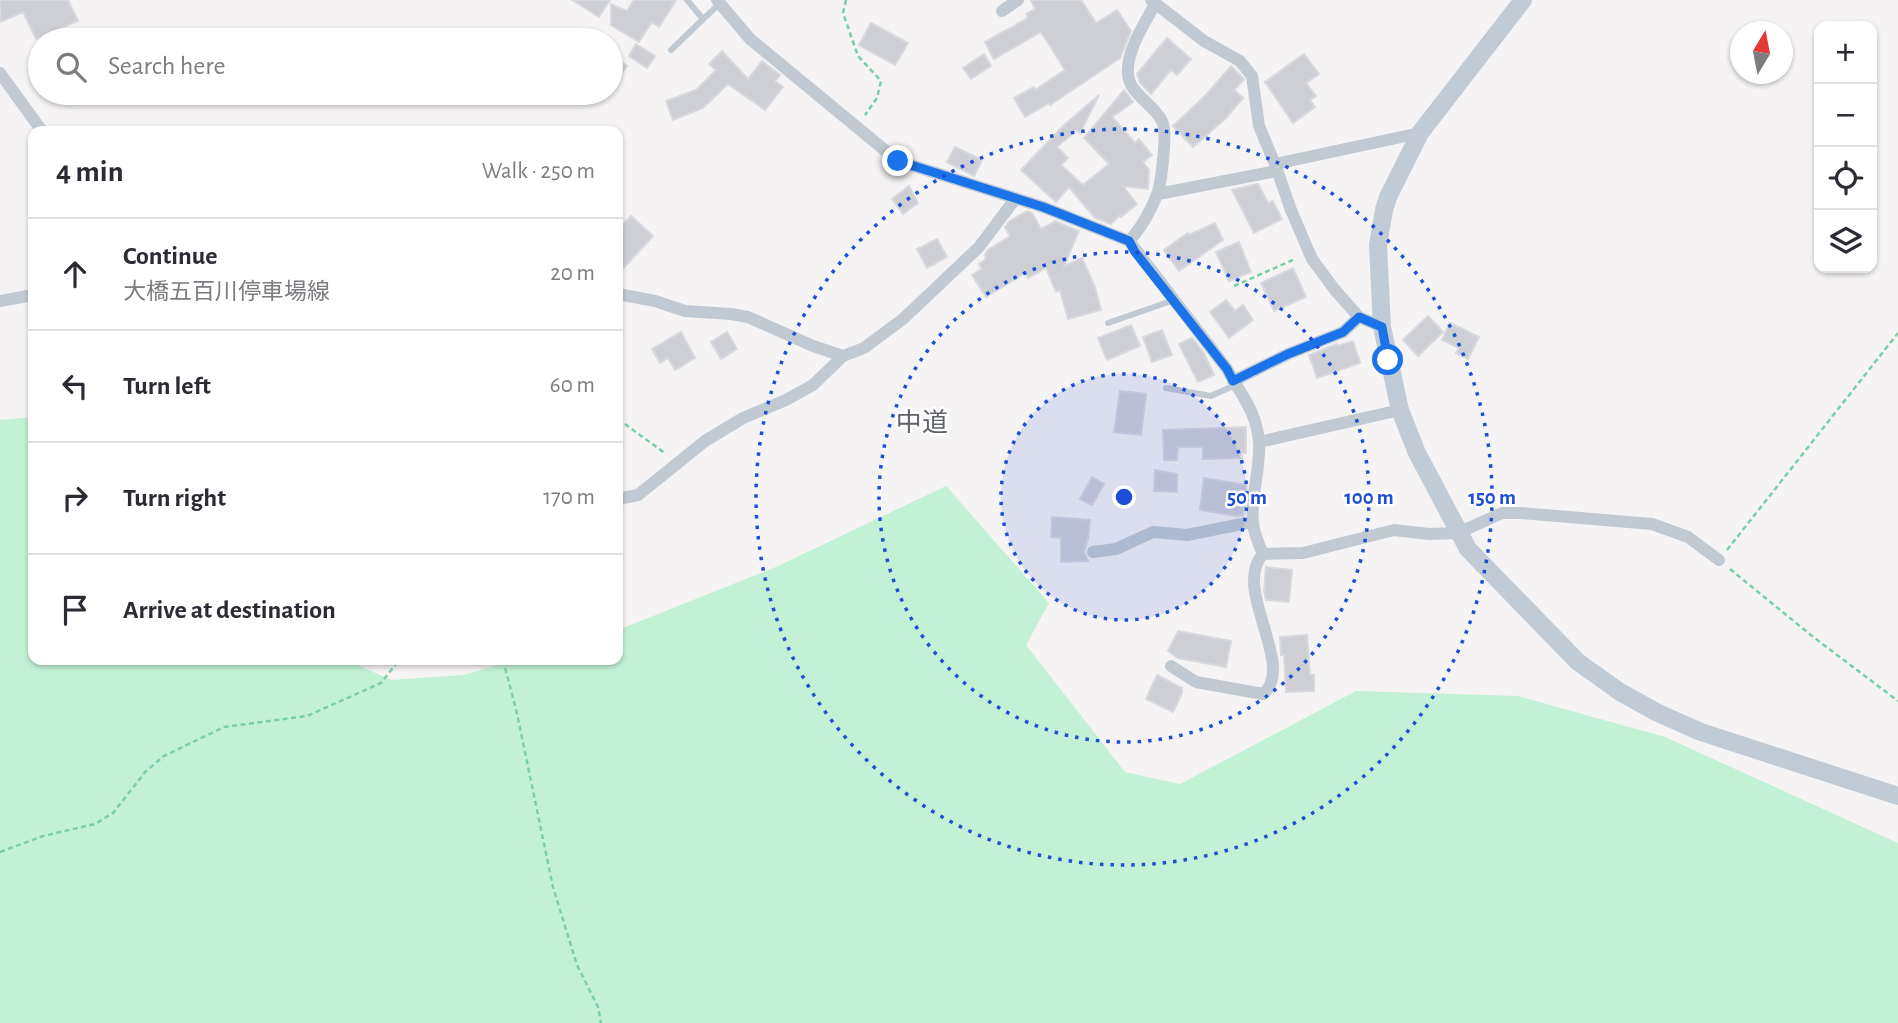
<!DOCTYPE html>
<meta charset="utf-8">
<style>
:root{--surface:#fff;--page:#f2f2f3;--text:#2b2b33;--muted:#7c7c81;--line:#e1e1e2}
body{margin:0;font-family:"Alegreya Sans","Noto Sans JP",sans-serif;background:var(--page);color:var(--text)}
.controls{position:absolute;right:21px;top:21px;display:grid;overflow:hidden;border-radius:14px;box-shadow:0 2px 5px #0004}
.controls button{width:63px;height:63px;display:grid;place-items:center;padding:0;border:0;border-bottom:2px solid var(--line);background:var(--surface);color:var(--text);font:35px sans-serif}
.compass{position:absolute;left:1730px;top:21px;width:63px;height:63px;border-radius:50%;background:var(--surface);box-shadow:0 2px 5px #0004;rotate:10deg}
.stop{position:absolute;width:21px;height:21px;margin:-16px;border:5px solid #1a73e8;border-radius:50%;background:#fff}
.stop.end{background:#1a73e8;border-color:#fff;box-shadow:0 2px 7px #0008}
.list{margin:0;padding:0;list-style:none}
h2{display:flex;justify-content:space-between;align-items:center;height:91px;margin:0;padding:0 28px;font-size:30px}
h2 small{font-size:23px;font-weight:400;color:var(--muted)}
.list li{display:grid;grid-template-columns:46px 1fr auto;gap:21px;align-items:center;box-sizing:border-box;height:112px;padding:0 28px;border-top:2px solid var(--line)}
.list b{display:block;font-size:26px;white-space:nowrap}
.list p{margin:0;font-size:23px;white-space:nowrap;color:var(--muted)}
.list em{font-size:23px;font-style:normal;color:var(--muted)}
.icon{flex:none;width:38px;height:38px;fill:none;stroke:currentColor;stroke-width:2;stroke-linecap:round;stroke-linejoin:round}
.map{position:relative;flex:none;width:1898px;height:1023px;overflow:hidden}
.search{position:absolute;background:var(--surface);box-shadow:0 2px 5px #0004;left:28px;top:28px;width:595px;height:77px;display:flex;align-items:center;gap:18px;box-sizing:border-box;padding:0 24px;border-radius:38px;color:var(--muted);font-size:26px}
.panel{position:absolute;background:var(--surface);box-shadow:0 2px 5px #0004;left:28px;top:126px;width:595px;height:539px;border-radius:14px}
.map>svg:first-child{display:block}
.green{fill:#c3f1d5}
.building{fill:#cdcfd5;stroke:#d7d9de;stroke-width:2}
.lines{fill:none;stroke-linecap:round;stroke-linejoin:round}
.path{stroke:#7ad0a6;stroke-width:2.5;stroke-dasharray:5 3.5;stroke-linecap:butt}
.service{stroke:#c1cad2;stroke-width:6}
.minor{stroke:#c1cad2;stroke-width:12}
.secondary{stroke:#c1cbd6;stroke-width:18}
.route{stroke:#1a73e8;stroke-width:9}
.ring{fill:none;stroke:#1d4ed8;stroke-width:3.5;stroke-dasharray:3.5 7}
.labels{text-anchor:middle;dominant-baseline:central;stroke-width:5;stroke-linejoin:round;paint-order:stroke}
.neighbourhood-label{font-size:26px;fill:#5f6368;stroke:#fff}
.centre{fill:#1d4ed8;stroke:#fff;stroke-width:3.5}
.ring-label{font-size:21px;text-anchor:middle;font-weight:bold;fill:#1d4ed8;stroke:#fff;stroke-width:5;stroke-linejoin:round;paint-order:stroke}
</style>
<div class="map">
<svg width="1898" height="1023" viewBox="0 0 1898 1023">
<rect width="100%" height="100%" fill="#f5f3f3"/>
<polygon class="green" points="33,417 33,660 347,660 391,680 463,675 516,660 618,660 618,630 776,567 946,486 1049,603 1026,645 1125,772 1180,784 1356,691 1518,696 1665,737 1898,843 1898,1023 0,1023 0,420"/>
<g class="building">
<polygon points="0,0 68,0 78,21 36,39 23,12 0,22"/>
<polygon points="572,0 610,0 599,17"/>
<polygon points="634,0 676,0 659,27 652,22 639,42 611,25 611,4 627,11"/>
<polygon points="1031,0 1081,0 1096,23 1117,10 1131,31 1120,58 1050,105 1049,103 1025,117 1014,98 1034,87 1035,90 1065,70 1041,32 994,59 985,42 1028,18 1026,14 1035,9"/>
<polygon points="871,23 908,43 895,65 859,45"/>
<polygon points="1167,38 1191,59 1177,75 1171,70 1151,94 1140,83 1137,74"/>
<polygon points="636,44 655,56 647,68 629,56"/>
<polygon points="722,51 748,79 762,61 780,75 775,81 783,87 765,110 728,84 703,108 673,120 666,101 696,90 716,70 709,64"/>
<polygon points="611,53 627,66 611,87"/>
<polygon points="984,54 991,66 971,79 963,68"/>
<polygon points="1304,54 1319,74 1306,83 1316,96 1310,100 1315,107 1293,123 1265,82"/>
<polygon points="1231,66 1244,79 1234,90 1243,98 1226,118 1193,147 1173,126 1206,95"/>
<polygon points="1124,90 1133,102 1112,117 1135,143 1139,139 1152,155 1143,162 1149,170 1148,189 1123,186 1137,204 1121,217 1120,215 1111,224 1095,218 1069,187 1056,202 1021,170 1063,126 1099,95 1080,133 1077,130 1057,147 1068,158 1061,165 1083,185 1109,164 1084,138"/>
<polygon points="955,147 982,160 974,176 947,162"/>
<polygon points="1258,184 1268,203 1273,201 1282,219 1254,233 1232,190"/>
<polygon points="909,186 918,203 903,214 892,199"/>
<polygon points="1027,211 1032,213 1041,229 1055,221 1079,231 1064,266 1082,258 1095,287 1101,310 1068,319 1060,290 1056,292 1046,268 1028,278 1025,273 986,297 972,275 982,269 979,264 986,259 985,254 988,250 1010,236 1005,227 1010,221"/>
<polygon points="631,216 653,236 618,274 618,230"/>
<polygon points="1215,223 1223,240 1179,271 1164,250 1188,233 1189,235"/>
<polygon points="937,239 947,257 927,268 917,249"/>
<polygon points="1239,242 1251,272 1229,281 1216,252"/>
<polygon points="1293,268 1306,297 1274,311 1261,283"/>
<polygon points="1226,300 1235,311 1243,305 1253,320 1229,338 1210,312"/>
<polygon points="1428,316 1443,332 1418,356 1403,340"/>
<polygon points="1450,323 1479,337 1468,359 1456,353 1459,348 1442,340"/>
<polygon points="1131,325 1140,346 1107,360 1098,338"/>
<polygon points="1162,330 1172,355 1152,362 1143,337"/>
<polygon points="681,332 695,358 675,370 668,358 660,363 652,349"/>
<polygon points="727,332 737,349 721,359 711,342"/>
<polygon points="1192,338 1204,353 1214,375 1198,382 1179,344"/>
<polygon points="1353,341 1360,363 1317,378 1309,355 1337,344 1338,346"/>
<polygon points="1120,391 1146,394 1141,435 1114,432"/>
<polygon points="1246,427 1246,453 1242,453 1242,458 1203,459 1203,447 1178,447 1177,460 1164,460 1163,430"/>
<polygon points="1155,470 1177,474 1177,492 1154,491"/>
<polygon points="1092,477 1104,484 1092,505 1080,499"/>
<polygon points="1204,478 1247,485 1243,515 1236,516 1200,510"/>
<polygon points="1052,517 1090,520 1088,539 1084,552 1088,561 1061,562 1061,538 1051,537"/>
<polygon points="1266,567 1292,570 1289,602 1266,600 1264,591"/>
<polygon points="1178,631 1231,641 1226,667 1178,658 1168,651"/>
<polygon points="1307,635 1310,675 1314,675 1314,691 1286,692 1284,655 1281,655 1280,637"/>
<polygon points="1157,675 1182,688 1182,693 1173,712 1146,699"/>
</g>
<g class="lines">
<g class="path">
<polyline points="846,0 843,13 858,56 881,81 877,98 865,115"/>
<polyline points="1234,286 1295,259"/>
<polyline points="618,419 666,454"/>
<polyline points="1727,550 1898,333"/>
<polyline points="1730,569 1812,636 1898,701"/>
<polyline points="503,660 516,709 553,887 577,965 598,1007 601,1023"/>
<polyline points="0,852 43,836 95,824 113,813 146,771 164,756 224,727 307,716 381,683 399,660"/>
</g>
<g class="service">
<polyline points="687,0 703,19"/>
<polyline points="671,50 719,4"/>
<polyline points="1108,323 1174,300"/>
<polyline points="1166,388 1211,396 1235,385"/>
</g>
<g class="minor">
<path d="M717,0l33,39 148,122 145,46 86,34 98,128c13,24 30,43 32,73 2,26 -9,56 -6,81 1,11 6,22 10,31l40,-1 91,-23 35,4 29,-1 44,-20h19l131,11 36,13 31,23"/>
<polyline points="1151,0 1204,41 1240,61 1252,76 1259,126 1275,164 1291,210 1312,259 1335,290 1359,317 1382,327"/>
<polyline points="1002,11 1018,0"/>
<polyline points="0,73 42,131"/>
<polyline points="1275,164 1420,133"/>
<polyline points="1158,194 1277,171"/>
<path d="M1129,241c11,-11 22,-31 28,-46 4,-11 11,-64 5,-74 -8,-17 -33,-27 -34,-47 -2,-23 17,-51 27,-70"/>
<polyline points="618,294 655,301 685,311 731,314 748,317 813,346 843,356"/>
<polyline points="0,301 33,295"/>
<polyline points="1233,381 1288,354 1343,332 1359,317"/>
<polyline points="1259,442 1400,410"/>
<polyline points="618,499 638,495 705,441 743,418 786,400 813,385 843,356 864,348 903,319 979,247 1015,199"/>
<polyline points="1093,552 1116,549 1153,532 1187,535 1252,522"/>
<path d="M1171,666l25,16 67,12c34,-28 -32,-106 0,-140"/>
</g>
<polyline class="secondary" points="1523,0 1420,133 1388,197 1384,210 1378,245 1382,327 1400,410 1417,453 1468,549 1578,662 1620,692 1658,713 1701,732 1898,796"/>
</g>
<g class="lines">
<polyline class="route" points="898,161 1043,207 1129,241 1135,252 1227,369 1233,381 1288,354 1343,332 1359,317 1382,327 1388,360"/>
</g>
<circle cx="1124" cy="497" r="123" fill="#1d4ed8" fill-opacity=".12"/>
<g class="ring">
<circle cx="1124" cy="497" r="123"/>
<circle cx="1124" cy="497" r="245"/>
<circle cx="1124" cy="497" r="368"/>
</g>
<g class="labels">
<g class="neighbourhood-label">
<text x="922" y="423">中道</text>
</g>
</g>
<circle cx="1124" cy="497" r="10" class="centre"/>
<g class="ring-label">
<text x="1247" y="504">50 m</text>
<text x="1369" y="504">100 m</text>
<text x="1492" y="504">150 m</text>
</g>
</svg>
<div class="controls">
<button>+</button>
<button>−</button>
<button><svg class="icon" aria-label="locate" viewBox="0 0 24 24"><circle cx="12" cy="12" r="6"/><path d="M12 2v4M12 18v4M2 12h4M18 12h4"/></svg></button>
<button><svg class="icon" aria-label="layers" viewBox="0 0 24 24"><path d="M12 4l9 5-9 5-9-5zM3 14l9 5 9-5"/></svg></button>
</div>
<svg class="compass" viewBox="-18 -18 36 36"><path d="M0-13l5 13h-10z" fill="#e53935"/><path d="M0 13l5-13h-10z" fill="#7c7c81"/></svg>
<div class="stop" style="left:1388px;top:360px"></div>
<div class="stop end" style="left:898px;top:161px"></div>
<div class="search"><svg class="icon" aria-label="search" viewBox="0 0 24 24"><circle cx="10" cy="10" r="6"/><path d="M15 15l6 6"/></svg>Search here</div>
<section class="panel">
<h2>4 min<small>Walk · 250 m</small></h2>
<ul class="list">
<li><svg class="icon" aria-label="ahead" viewBox="0 0 24 24"><path d="M12 20V5M6 11l6-6 6 6"/></svg><div><b>Continue</b><p>大橋五百川停車場線</p></div><em>20 m</em></li>
<li><svg class="icon" aria-label="left" viewBox="0 0 24 24"><path d="M17 20v-9H6M10 6l-5 5 5 5"/></svg><div><b>Turn left</b></div><em>60 m</em></li>
<li><svg class="icon" aria-label="right" viewBox="0 0 24 24"><path d="M7 20v-9h11M14 6l5 5-5 5"/></svg><div><b>Turn right</b></div><em>170 m</em></li>
<li><svg class="icon" aria-label="arrive" viewBox="0 0 24 24"><path d="M6 21V4h12l-3 4 3 4H6"/></svg><div><b>Arrive at destination</b></div></li>
</ul>
</section>
</div>
